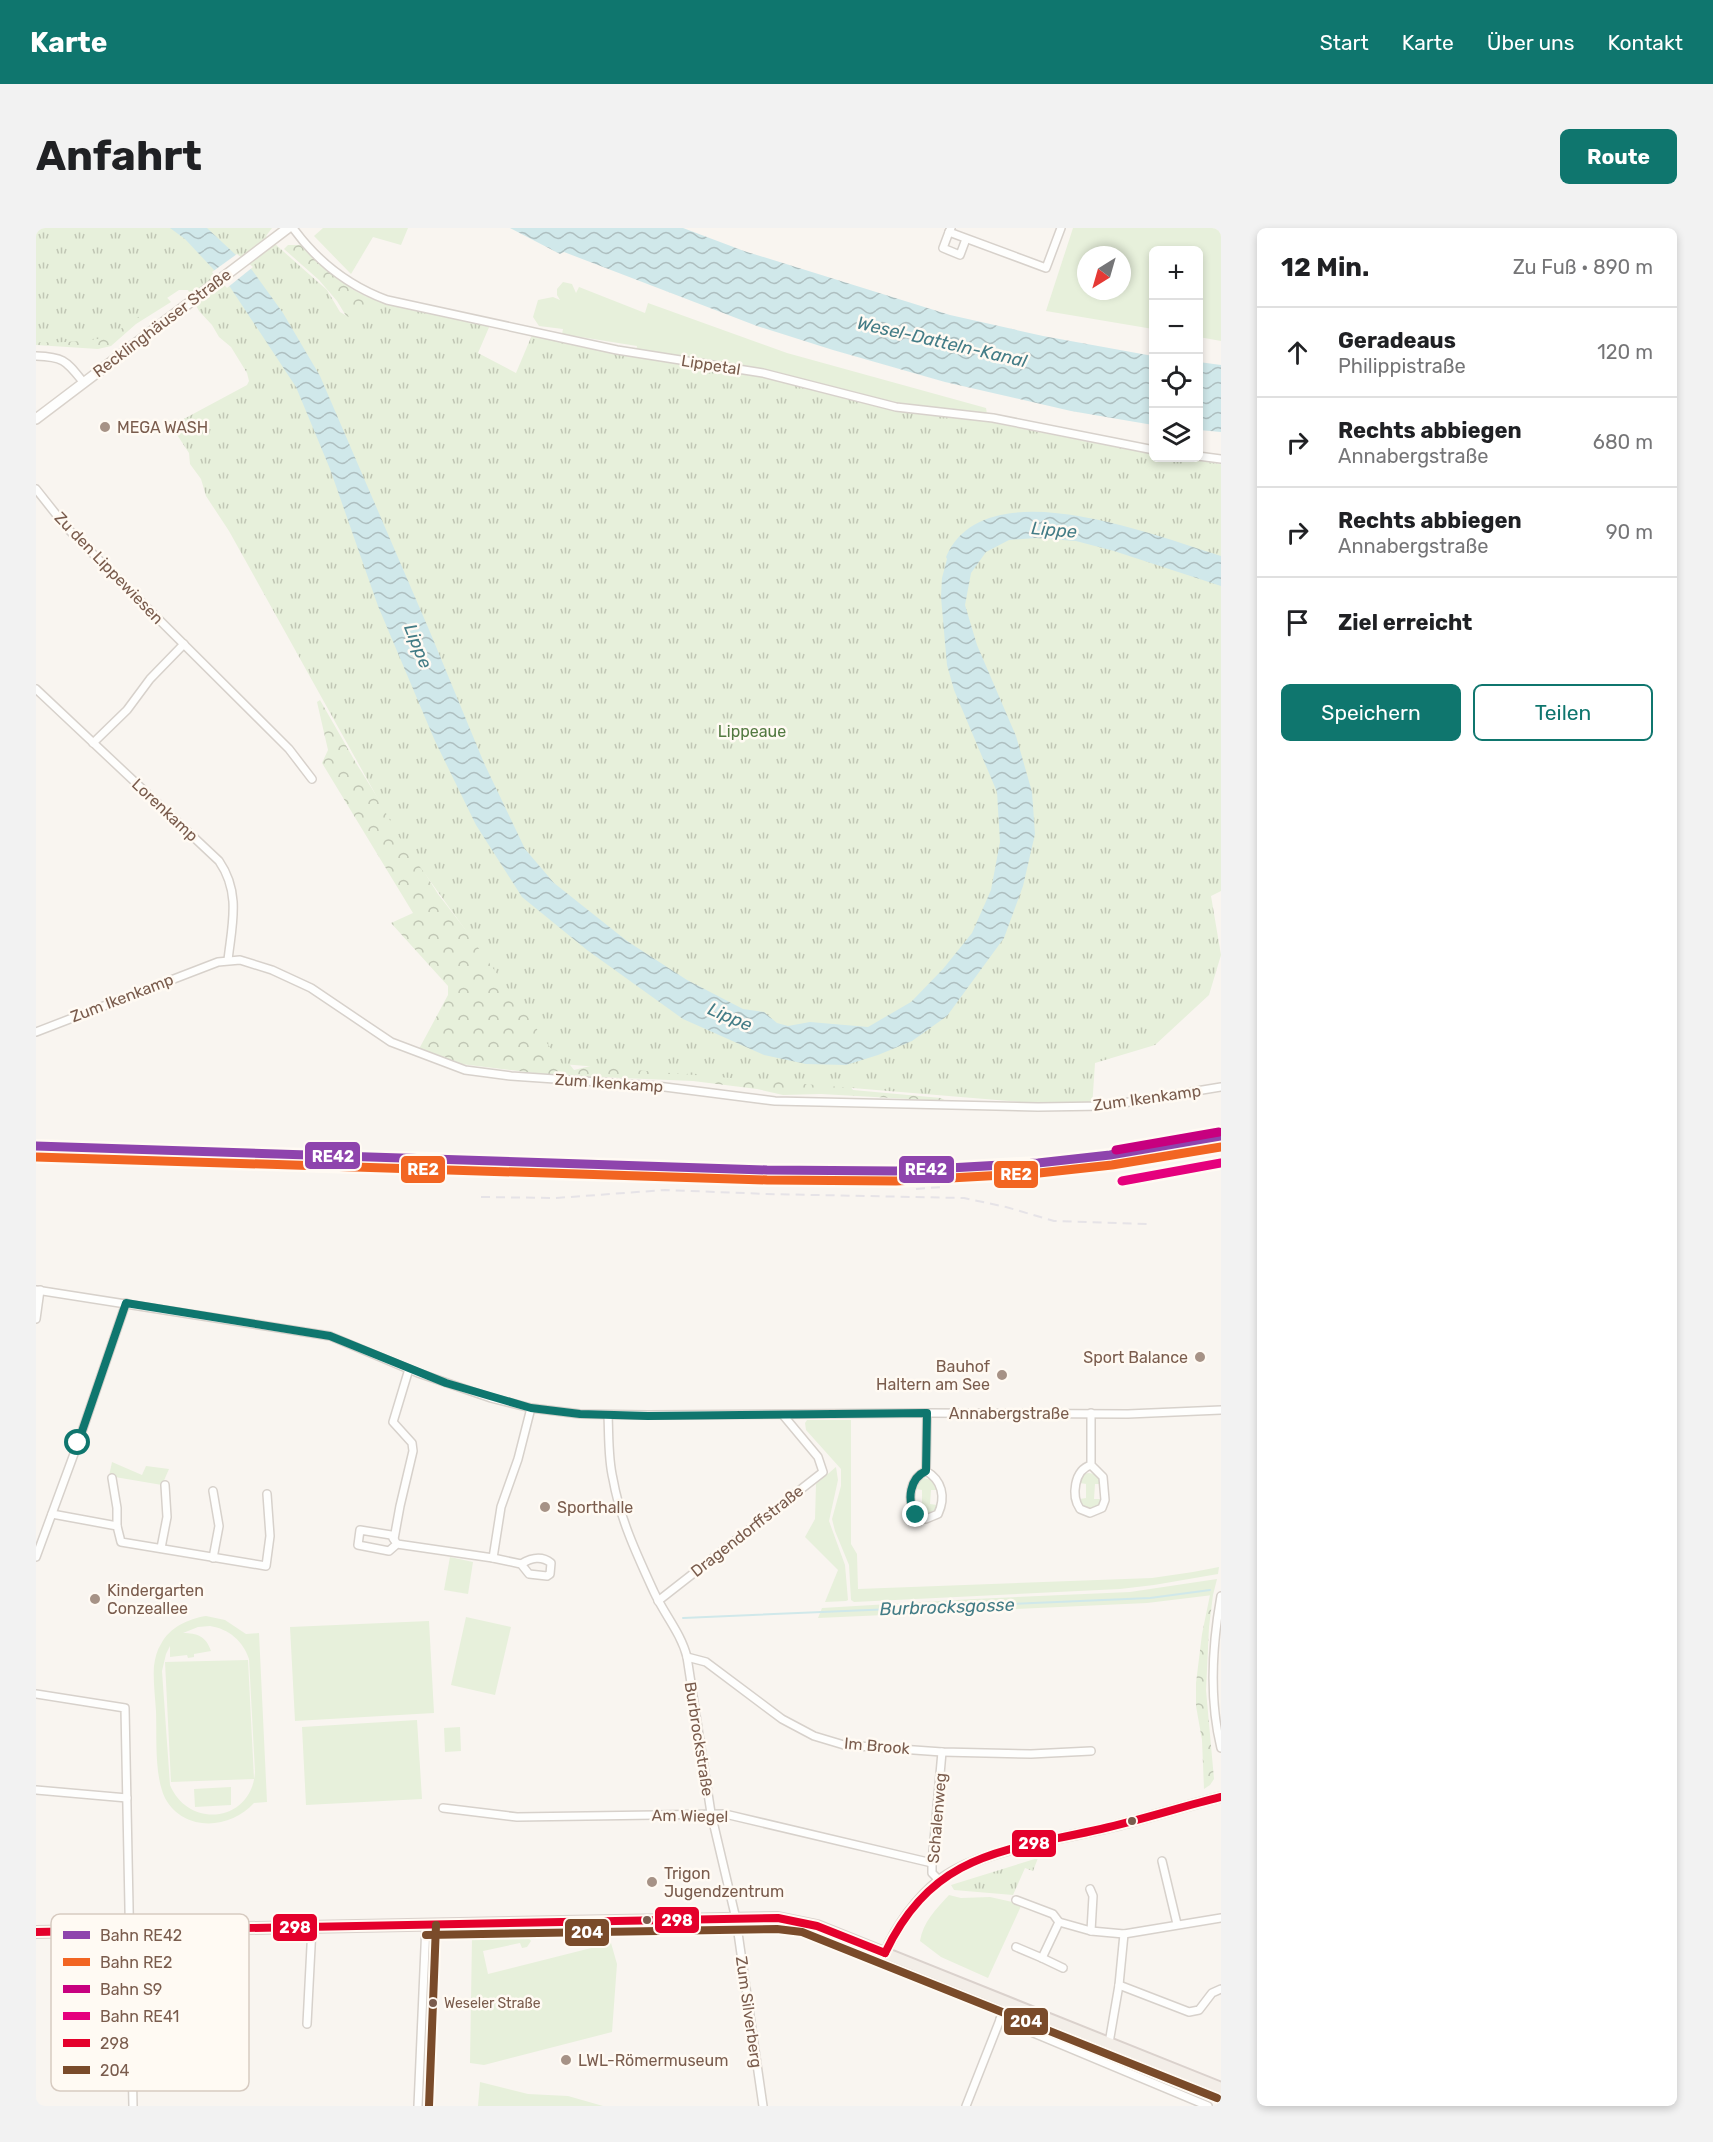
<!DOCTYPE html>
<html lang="de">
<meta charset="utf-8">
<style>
:root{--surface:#fff;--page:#f2f2f2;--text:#202124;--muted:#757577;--line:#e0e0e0;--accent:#0f766e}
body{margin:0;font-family:Rubik,sans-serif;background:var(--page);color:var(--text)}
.controls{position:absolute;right:18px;top:18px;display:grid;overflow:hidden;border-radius:9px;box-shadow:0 3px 9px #0003}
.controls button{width:54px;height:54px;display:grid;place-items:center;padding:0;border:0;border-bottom:2px solid var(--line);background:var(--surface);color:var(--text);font:30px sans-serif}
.compass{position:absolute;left:1041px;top:18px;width:54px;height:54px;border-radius:50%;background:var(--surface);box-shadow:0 3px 9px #0003;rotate:217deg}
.stop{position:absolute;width:18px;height:18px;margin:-14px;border:4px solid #0f766e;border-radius:50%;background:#fff}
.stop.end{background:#0f766e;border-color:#fff;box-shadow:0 2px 6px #0008}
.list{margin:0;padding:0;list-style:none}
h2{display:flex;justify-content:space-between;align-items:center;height:78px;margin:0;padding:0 24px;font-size:26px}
h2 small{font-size:20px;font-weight:400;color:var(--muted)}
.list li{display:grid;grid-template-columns:39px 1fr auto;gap:18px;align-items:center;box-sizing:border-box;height:90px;padding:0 24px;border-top:2px solid var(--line)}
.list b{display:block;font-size:22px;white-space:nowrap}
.list p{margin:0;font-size:20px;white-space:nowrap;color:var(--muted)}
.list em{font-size:20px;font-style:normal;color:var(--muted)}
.actions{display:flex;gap:12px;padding:18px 24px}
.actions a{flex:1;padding:14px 0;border:2px solid var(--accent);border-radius:9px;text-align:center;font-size:21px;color:var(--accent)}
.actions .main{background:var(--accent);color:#fff}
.icon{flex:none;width:33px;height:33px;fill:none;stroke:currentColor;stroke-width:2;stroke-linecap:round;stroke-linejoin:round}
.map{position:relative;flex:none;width:1185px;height:1878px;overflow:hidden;border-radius:9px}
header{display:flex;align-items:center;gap:36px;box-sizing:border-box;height:84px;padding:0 30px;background:var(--accent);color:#fff}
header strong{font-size:28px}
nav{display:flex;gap:33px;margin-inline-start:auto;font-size:21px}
.intro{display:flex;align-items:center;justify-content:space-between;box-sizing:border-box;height:144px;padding:0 36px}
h1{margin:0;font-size:42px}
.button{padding:15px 27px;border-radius:9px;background:var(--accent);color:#fff;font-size:21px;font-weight:700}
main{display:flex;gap:36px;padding:0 36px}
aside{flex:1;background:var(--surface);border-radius:9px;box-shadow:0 3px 9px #0003}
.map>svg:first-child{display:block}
.green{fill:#e7f0db;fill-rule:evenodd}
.forest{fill:url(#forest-crowns)}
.park{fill:url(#park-tufts)}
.water{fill:url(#water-waves)}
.pier{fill:#f9f5f0}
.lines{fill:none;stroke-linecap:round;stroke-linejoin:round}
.stream{stroke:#d0e8ea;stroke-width:2}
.minor-casing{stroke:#d7d1cb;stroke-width:10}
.secondary-casing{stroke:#d9d2cb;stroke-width:12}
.primary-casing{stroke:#dad1cc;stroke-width:14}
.minor{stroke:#fefefd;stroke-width:7}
.secondary{stroke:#fefefd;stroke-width:9}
.primary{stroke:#f3eee8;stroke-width:10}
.rail{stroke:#e6e3e7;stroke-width:2;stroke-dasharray:9 6;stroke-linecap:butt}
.bus-1-casing{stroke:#fffaf3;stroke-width:12}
.bus-2-casing{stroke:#fffaf3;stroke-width:12}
.bus-1{stroke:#e4002b;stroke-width:8}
.bus-2{stroke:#7a4b2a;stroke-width:8}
.rail-1-casing{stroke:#fffaf3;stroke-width:14}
.rail-2-casing{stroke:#fffaf3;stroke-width:14}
.rail-3-casing{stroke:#fffaf3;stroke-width:14}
.rail-4-casing{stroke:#fffaf3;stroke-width:14}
.rail-1{stroke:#8e44ad;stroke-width:9}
.rail-2{stroke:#f26522;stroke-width:9}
.rail-3{stroke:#c7007f;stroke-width:9}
.rail-4{stroke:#e5007d;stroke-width:9}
.route{stroke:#0f766e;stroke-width:8}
.poi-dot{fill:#a69286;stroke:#fffaf3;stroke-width:2}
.bus-dot{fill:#7a5c4d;stroke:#fffaf3;stroke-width:2}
.labels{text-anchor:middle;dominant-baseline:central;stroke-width:5;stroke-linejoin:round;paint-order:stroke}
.bus-label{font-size:14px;fill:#7a5c4d;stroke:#fffaf3;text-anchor:start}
.street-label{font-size:16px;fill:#7a5c4d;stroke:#fffaf3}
.poi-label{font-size:16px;fill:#7a5c4d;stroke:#fffaf3;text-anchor:start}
.park-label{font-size:16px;fill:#537a41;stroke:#fffaf3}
.water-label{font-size:18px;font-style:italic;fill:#437c86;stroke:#fffaf3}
.key{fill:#fffaf3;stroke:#d7cbc1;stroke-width:1.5}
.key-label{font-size:16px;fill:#7a5c4d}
.line-badge{stroke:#fffaf3;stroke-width:2}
.badge-label{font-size:16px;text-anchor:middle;font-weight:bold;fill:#fff}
</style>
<header>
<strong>Karte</strong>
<nav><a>Start</a><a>Karte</a><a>Über uns</a><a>Kontakt</a></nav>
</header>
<div class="intro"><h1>Anfahrt</h1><a class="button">Route</a></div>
<main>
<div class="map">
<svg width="1185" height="1878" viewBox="0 0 1185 1878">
<defs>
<pattern id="forest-crowns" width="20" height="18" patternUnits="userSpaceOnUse" patternTransform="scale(1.5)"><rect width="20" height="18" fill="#e7f0db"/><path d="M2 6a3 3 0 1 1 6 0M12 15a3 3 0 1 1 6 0" fill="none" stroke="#c0c6b4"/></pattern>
<pattern id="park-tufts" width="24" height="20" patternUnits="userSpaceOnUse" patternTransform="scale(1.5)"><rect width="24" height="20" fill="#e7f0db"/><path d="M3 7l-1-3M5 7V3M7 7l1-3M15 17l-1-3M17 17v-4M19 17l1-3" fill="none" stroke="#c0c6b4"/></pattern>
<pattern id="water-waves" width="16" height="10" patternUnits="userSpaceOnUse" patternTransform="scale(1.5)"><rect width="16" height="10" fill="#d0e8ea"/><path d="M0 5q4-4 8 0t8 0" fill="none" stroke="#aebfc0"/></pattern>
</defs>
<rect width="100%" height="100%" fill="#f9f5f0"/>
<g class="green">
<polygon points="287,0 372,0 365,17 337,9 315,46 278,8"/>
<path d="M1037,0h148v113l-22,-4 -1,-87h-44l-1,79 -107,-18zM1050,27h36v36h-36z"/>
<polygon points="527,54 536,56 540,65 543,59 609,85 612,75 751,125 950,180 951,186 861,177 764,150 709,139 600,123 601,118 526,106 527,101 503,98 497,89 502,72 517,69 524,72 521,67 521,61"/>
<polygon points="771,1192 815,1192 815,1316 821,1326 822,1361 1116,1350 1157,1344 1183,1339 1182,1346 1118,1357 1084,1361 818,1374 815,1372 813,1337 799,1303 796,1291 805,1258 805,1241 770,1202 769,1195"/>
<polygon points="76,1234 106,1247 110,1238 133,1241 126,1257 73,1248"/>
<polygon points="800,1239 802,1252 793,1293 809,1337 812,1372 810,1373 789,1374 802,1342 769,1309 779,1291 780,1256"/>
<path d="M1052,1245l8,1 5,10h-6l-1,15h7c-1,7 -5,10 -11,11l-8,-4 -2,-7 6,-1v-14l-6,-1 3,-8z"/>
<path d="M888,1250l10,3 3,9h-6l-1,14 7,1c-1,7 -5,9 -12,11l-8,-5 -1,-7h6v-14l-6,-1 3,-8z"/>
<polygon points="414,1329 437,1334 432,1366 408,1362"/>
<polygon points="1181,1351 1177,1367 1111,1375 782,1390 786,1380 938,1371 1094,1364"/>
<path d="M170,1388l19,4 21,14 13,-1 8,169 -13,1c-23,26 -70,30 -89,-5 -11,-23 -8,-61 -9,-87 -1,-15 -3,-31 -2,-45 1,-8 3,-16 7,-22 9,-17 27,-25 45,-28zM174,1398c19,3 33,15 39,33l6,113c-3,50 -66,58 -85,13l-8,-114 4,-17 4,-8v11l17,-2 1,3 6,-1v-3l17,-3c-5,-15 -14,-18 -28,-18l15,-6z"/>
<polygon points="430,1389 475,1399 459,1467 415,1457"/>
<polygon points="393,1393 398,1485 259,1493 254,1399"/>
<polygon points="212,1432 218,1551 135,1554 129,1434"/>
<polygon points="381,1492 386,1571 270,1577 266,1499"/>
<polygon points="424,1499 425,1523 409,1524 408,1500"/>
<polygon points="195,1559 195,1577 159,1579 158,1561"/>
<path d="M913,1667l12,3 29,-1 32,7 -34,74 -47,-21 -21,-16c3,-19 16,-32 29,-46z"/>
<polygon points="491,1708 495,1713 491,1719 486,1720 484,1715 447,1723 452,1746 575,1715 581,1736 576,1804 448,1837 434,1835 436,1709"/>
<polygon points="444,1854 492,1866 532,1868 567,1878 442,1878"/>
</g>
<g class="forest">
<polygon points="252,17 266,17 316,61 329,68 366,79 326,114 301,73 283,52 248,21"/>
<polygon points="123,61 135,74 100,96 75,118 62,121 0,117 0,108"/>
<polygon points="284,472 320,535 402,666 538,842 571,834 799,837 817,862 905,870 910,873 785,866 747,867 721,861 657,853 514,847 425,836 383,821 412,767 412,758 355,695 377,685 286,535 292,522 281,474"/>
<polygon points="1174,1367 1177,1367 1173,1399 1170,1462 1178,1551 1174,1557 1168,1561 1166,1512 1160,1478 1160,1455 1166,1406"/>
</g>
<g class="park">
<path d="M0,0h236l-6,8 61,54 13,22 12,7 25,-19 113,25 -12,28 38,20 16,-38 119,23 107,17 92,24 120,19 124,25 59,10 1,5h26l41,6v427l-10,5 10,59 -12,40 -54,50 -60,18 -3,45 -530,-44 -160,-222 -173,-311 -23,-35 -5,-17 -11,-15 -1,-11 -21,-32h12l67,-36 2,-4 -2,-8 -16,-26 -12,-10 -7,-12 -13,-14 -11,-21h-9l-69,46c-18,6 -55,7 -74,6z"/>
<polygon points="1002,1630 997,1643 989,1640 977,1667 918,1662 915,1657"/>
</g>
<g class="water">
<path d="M134,0h37l45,42 31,43 37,63 110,256 54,131 41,86 29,34 73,58 60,39 56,29 21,3 13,11 11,3 22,-4 58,5 43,-25 32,-33 29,-36 19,-43 9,-48 -3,-50 -43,-102 -7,-25 -6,-68 1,-19 5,-19 -1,-2c38,-90 209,-21 275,-1v30l-107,-35 -38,-10 -40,-3 -27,2 -23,12 -15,21 -6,32 12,40 39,91 16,56 3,42 -12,52 -19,52 -57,78 -35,25 -34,14 -32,10 -40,-1 -42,-9 -81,-36 -96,-69 -65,-53 -46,-72 -41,-84 -57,-135 -48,-137 -34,-82 -66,-100 -45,-48z"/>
<polygon points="474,0 647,0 708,23 914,87 1007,108 1117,128 1117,197 1035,183 909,154 797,122 721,98 528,24 524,26"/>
<polygon points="1163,134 1185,137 1185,204 1163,202"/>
</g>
<polygon class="pier" points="201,26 217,39 191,60 176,44"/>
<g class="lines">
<polyline class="stream" points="647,1390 1114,1370 1174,1362"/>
<g class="minor-casing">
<g id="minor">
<path d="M257,0c24,33 56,58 94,72l230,50 146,23 133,34 97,11 161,32"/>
<polyline points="915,0 913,4 1010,40 1025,0"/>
<polyline points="913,4 907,20 924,27 930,11"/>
<path d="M0,128c29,1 30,5 48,27"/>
<polyline points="1162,228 1185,231"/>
<polyline points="0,261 31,300 253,521 276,551"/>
<path d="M0,461l183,172c22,32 13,63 9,99"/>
<polyline points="57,515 91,482 114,451 148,416"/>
<polyline points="0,804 182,734 204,732 236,742 275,760 355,814 429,842 475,848 621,858 739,873 1002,879 1069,878 1185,859"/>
<polyline points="0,1062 294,1108 382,1145 455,1170 495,1180 544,1186 612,1187 891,1185 1092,1186 1185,1182"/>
<polyline points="0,1091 4,1062"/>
<path d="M572,1187c1,21 0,44 5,64 7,40 24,76 41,113 10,22 27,41 33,65l24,156 25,106 27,187"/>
<path d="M1055,1237l12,12 2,23 -3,8 -12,5 -10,-4c-9,-13 -6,-39 11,-44v-52"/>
<path d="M890,1243c16,9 20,26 12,43l-12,5 -10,-4c-10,-15 -6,-37 10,-44l1,-58"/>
<polyline points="76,1250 81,1280 81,1298"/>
<polyline points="177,1263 183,1298 177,1330"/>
<polyline points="16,1286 81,1298 85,1314 230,1338 234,1308 231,1266"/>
<polyline points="358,1311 364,1278 377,1223 376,1215 357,1194 373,1141"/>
<polyline points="361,1316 353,1323 322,1317 324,1302 355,1307 361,1316 457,1330 465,1279 482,1231 495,1180"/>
<polyline points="125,1320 131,1289 129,1257"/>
<polyline points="0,1329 42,1215 90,1075"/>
<path d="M457,1330l28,6 8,10 18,2 3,-2 1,-11c-10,-8 -20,-5 -30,1"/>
<path d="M1185,1368c-9,50 -12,103 0,152"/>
<polyline points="622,1373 787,1244 782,1229 747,1187"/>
<polyline points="651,1429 670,1434 746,1491 778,1508 808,1517 906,1524 995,1526 1055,1523"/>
<polyline points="0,1466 89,1480 97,1878"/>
<polyline points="0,1562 91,1570"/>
<polyline points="407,1580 481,1589 689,1586 896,1635"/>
<polyline points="1126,1633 1141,1696"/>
<polyline points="904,1653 896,1645 896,1635 906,1524"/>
<polyline points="1054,1661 1057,1668 1055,1703"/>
<polyline points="980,1672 1017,1686 1023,1694 1055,1703 1088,1706 1185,1690"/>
<polyline points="980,1719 1006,1730 1023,1694"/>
<polyline points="1006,1730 1027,1740"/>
<polyline points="1083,1757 1153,1784 1163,1782 1176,1765 1185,1761"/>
<polyline points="964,1791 1172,1878"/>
<polyline points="271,1796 276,1699"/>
<polyline points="1073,1815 1083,1757 1088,1706"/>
<polyline points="382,1878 390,1697"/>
<polyline points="930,1878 971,1774"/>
</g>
</g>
<g class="secondary-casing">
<g id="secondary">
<polyline points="0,191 252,0"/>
<path d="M849,1725c12,-27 32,-55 55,-73 43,-32 123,-41 175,-54 35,-9 70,-20 106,-29"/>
</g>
</g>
<g class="primary-casing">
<polyline id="primary" points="0,1704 742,1690 781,1698 1185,1860"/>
</g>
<use href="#minor" class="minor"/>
<use href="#secondary" class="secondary"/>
<use href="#primary" class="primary"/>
<g class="rail">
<polyline points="880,961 906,959"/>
<polyline points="445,969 520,970 629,962 731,966 928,970 970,979 1018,993 1112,996"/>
</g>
<g class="bus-1-casing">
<g id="bus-1">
<polyline points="0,1704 742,1690 781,1698 849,1725"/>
<path d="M849,1725c48,-101 119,-102 216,-124 40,-9 80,-22 120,-32"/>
</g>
</g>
<g class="bus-2-casing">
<g id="bus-2">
<polyline points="390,1707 741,1701 766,1704 1181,1870"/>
<polyline points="393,1878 400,1697"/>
</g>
</g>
<use href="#bus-1" class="bus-1"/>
<use href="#bus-2" class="bus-2"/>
<g class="rail-1-casing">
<polyline id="rail-1" points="0,918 731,942 860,943 1002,935 1074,927 1185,908"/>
</g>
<g class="rail-2-casing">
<polyline id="rail-2" points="0,929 731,952 860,953 1003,945 1076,937 1185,919"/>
</g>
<g class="rail-3-casing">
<polyline id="rail-3" points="1080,922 1183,904"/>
</g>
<g class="rail-4-casing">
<polyline id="rail-4" points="1086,953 1185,935"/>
</g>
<use href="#rail-1" class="rail-1"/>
<use href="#rail-2" class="rail-2"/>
<use href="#rail-3" class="rail-3"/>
<use href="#rail-4" class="rail-4"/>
</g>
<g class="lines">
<path class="route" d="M42,1215l48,-140 204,33 116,47 85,25 49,6 68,2 279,-3 -1,58c-16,7 -20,29 -10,44"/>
</g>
<g class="poi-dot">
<circle cx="69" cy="199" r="6"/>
<circle cx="1164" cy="1129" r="6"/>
<circle cx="966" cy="1147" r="6"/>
<circle cx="509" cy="1279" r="6"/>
<circle cx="59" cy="1371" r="6"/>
<circle cx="616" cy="1654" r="6"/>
<circle cx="530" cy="1832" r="6"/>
</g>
<g class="bus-dot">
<circle cx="1096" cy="1593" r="5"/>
<circle cx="611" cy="1692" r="5"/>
<circle cx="397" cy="1775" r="5"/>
</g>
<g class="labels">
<g class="bus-label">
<text x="408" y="1775">Weseler Straße</text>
</g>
<g class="street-label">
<text transform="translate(126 95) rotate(-37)">Recklinghäuser Straße</text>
<text transform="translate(675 137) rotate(9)">Lippetal</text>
<text transform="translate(73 340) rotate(46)">Zu den Lippewiesen</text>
<text transform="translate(129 582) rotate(43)">Lorenkamp</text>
<text transform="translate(86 770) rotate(-21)">Zum Ikenkamp</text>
<text transform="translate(573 855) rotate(4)">Zum Ikenkamp</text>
<text transform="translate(1111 870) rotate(-8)">Zum Ikenkamp</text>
<text x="973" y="1185">Annabergstraße</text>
<text transform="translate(711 1303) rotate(-38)">Dragendorffstraße</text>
<text transform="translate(663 1511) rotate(81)">Burbrockstraße</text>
<text transform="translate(841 1518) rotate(5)">Im Brook</text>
<text transform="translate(654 1588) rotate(1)">Am Wiegel</text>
<text transform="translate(901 1590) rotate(-85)">Schalenweg</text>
<text transform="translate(713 1784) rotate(82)">Zum Silverberg</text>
</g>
<g class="poi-label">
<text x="81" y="199">MEGA WASH</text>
<text x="1152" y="1129" text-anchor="end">Sport Balance</text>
<text x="954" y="1138" text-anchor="end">Bauhof<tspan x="954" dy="18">Haltern am See</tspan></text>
<text x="521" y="1279">Sporthalle</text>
<text x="71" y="1362">Kindergarten<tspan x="71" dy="18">Conzeallee</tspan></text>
<text x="628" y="1645">Trigon<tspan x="628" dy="18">Jugendzentrum</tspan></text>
<text x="542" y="1832">LWL-Römermuseum</text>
</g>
<g class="park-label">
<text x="716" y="503">Lippeaue</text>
</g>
<g class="water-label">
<text transform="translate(906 114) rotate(13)">Wesel-Datteln-Kanal</text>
<text transform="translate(1018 302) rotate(5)">Lippe</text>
<text transform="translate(382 418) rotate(68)">Lippe</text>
<text transform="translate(694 789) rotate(23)">Lippe</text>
<text transform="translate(911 1379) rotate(-2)">Burbrocksgosse</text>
</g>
</g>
<rect x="15" y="1686" width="198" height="177" rx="9" class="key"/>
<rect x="27" y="1703" width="27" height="8" fill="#8e44ad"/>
<rect x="27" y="1730" width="27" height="8" fill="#f26522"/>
<rect x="27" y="1757" width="27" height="8" fill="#c7007f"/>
<rect x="27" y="1784" width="27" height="8" fill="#e5007d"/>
<rect x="27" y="1811" width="27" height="8" fill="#e4002b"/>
<rect x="27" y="1838" width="27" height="8" fill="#7a4b2a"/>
<g class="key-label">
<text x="64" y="1713">Bahn RE42</text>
<text x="64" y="1740">Bahn RE2</text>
<text x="64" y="1767">Bahn S9</text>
<text x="64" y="1794">Bahn RE41</text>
<text x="64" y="1821">298</text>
<text x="64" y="1848">204</text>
</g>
<g class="line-badge">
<rect x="268" y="913" width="57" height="29" rx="6" fill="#8e44ad"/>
<rect x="364" y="927" width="46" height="29" rx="6" fill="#f26522"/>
<rect x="862" y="927" width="57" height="29" rx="6" fill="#8e44ad"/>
<rect x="957" y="932" width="46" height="29" rx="6" fill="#f26522"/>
<rect x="975" y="1601" width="46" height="29" rx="6" fill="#e4002b"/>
<rect x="618" y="1678" width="46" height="28" rx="6" fill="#e4002b"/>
<rect x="236" y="1685" width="46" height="29" rx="6" fill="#e4002b"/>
<rect x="528" y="1690" width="46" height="29" rx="6" fill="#7a4b2a"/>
<rect x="967" y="1779" width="46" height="29" rx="6" fill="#7a4b2a"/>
</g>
<g class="badge-label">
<text x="297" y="934">RE42</text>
<text x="387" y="947">RE2</text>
<text x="890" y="947">RE42</text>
<text x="980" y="952">RE2</text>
<text x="998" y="1621">298</text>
<text x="641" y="1698">298</text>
<text x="259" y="1705">298</text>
<text x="551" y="1710">204</text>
<text x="990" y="1799">204</text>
</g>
</svg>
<div class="controls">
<button>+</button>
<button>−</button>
<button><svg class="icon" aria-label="locate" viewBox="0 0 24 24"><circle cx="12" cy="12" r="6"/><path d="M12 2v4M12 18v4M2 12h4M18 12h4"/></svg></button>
<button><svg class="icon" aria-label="layers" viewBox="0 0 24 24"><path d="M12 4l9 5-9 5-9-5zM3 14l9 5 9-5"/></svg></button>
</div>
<svg class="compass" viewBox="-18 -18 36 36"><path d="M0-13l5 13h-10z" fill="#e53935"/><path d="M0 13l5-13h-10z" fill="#757577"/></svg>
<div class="stop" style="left:42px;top:1215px"></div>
<div class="stop end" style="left:880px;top:1287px"></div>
</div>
<aside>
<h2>12 Min.<small>Zu Fuß · 890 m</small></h2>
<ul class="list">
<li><svg class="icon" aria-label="ahead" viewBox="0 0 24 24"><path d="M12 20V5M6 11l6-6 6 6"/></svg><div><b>Geradeaus</b><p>Philippistraße</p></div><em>120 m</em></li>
<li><svg class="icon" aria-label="right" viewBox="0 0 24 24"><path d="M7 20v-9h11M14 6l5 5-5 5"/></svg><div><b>Rechts abbiegen</b><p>Annabergstraße</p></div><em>680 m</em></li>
<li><svg class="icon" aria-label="right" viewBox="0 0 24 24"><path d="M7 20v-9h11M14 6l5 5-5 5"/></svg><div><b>Rechts abbiegen</b><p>Annabergstraße</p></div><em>90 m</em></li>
<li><svg class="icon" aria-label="arrive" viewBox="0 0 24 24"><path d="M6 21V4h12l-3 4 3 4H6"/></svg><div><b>Ziel erreicht</b></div></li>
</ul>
<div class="actions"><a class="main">Speichern</a><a>Teilen</a></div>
</aside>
</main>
